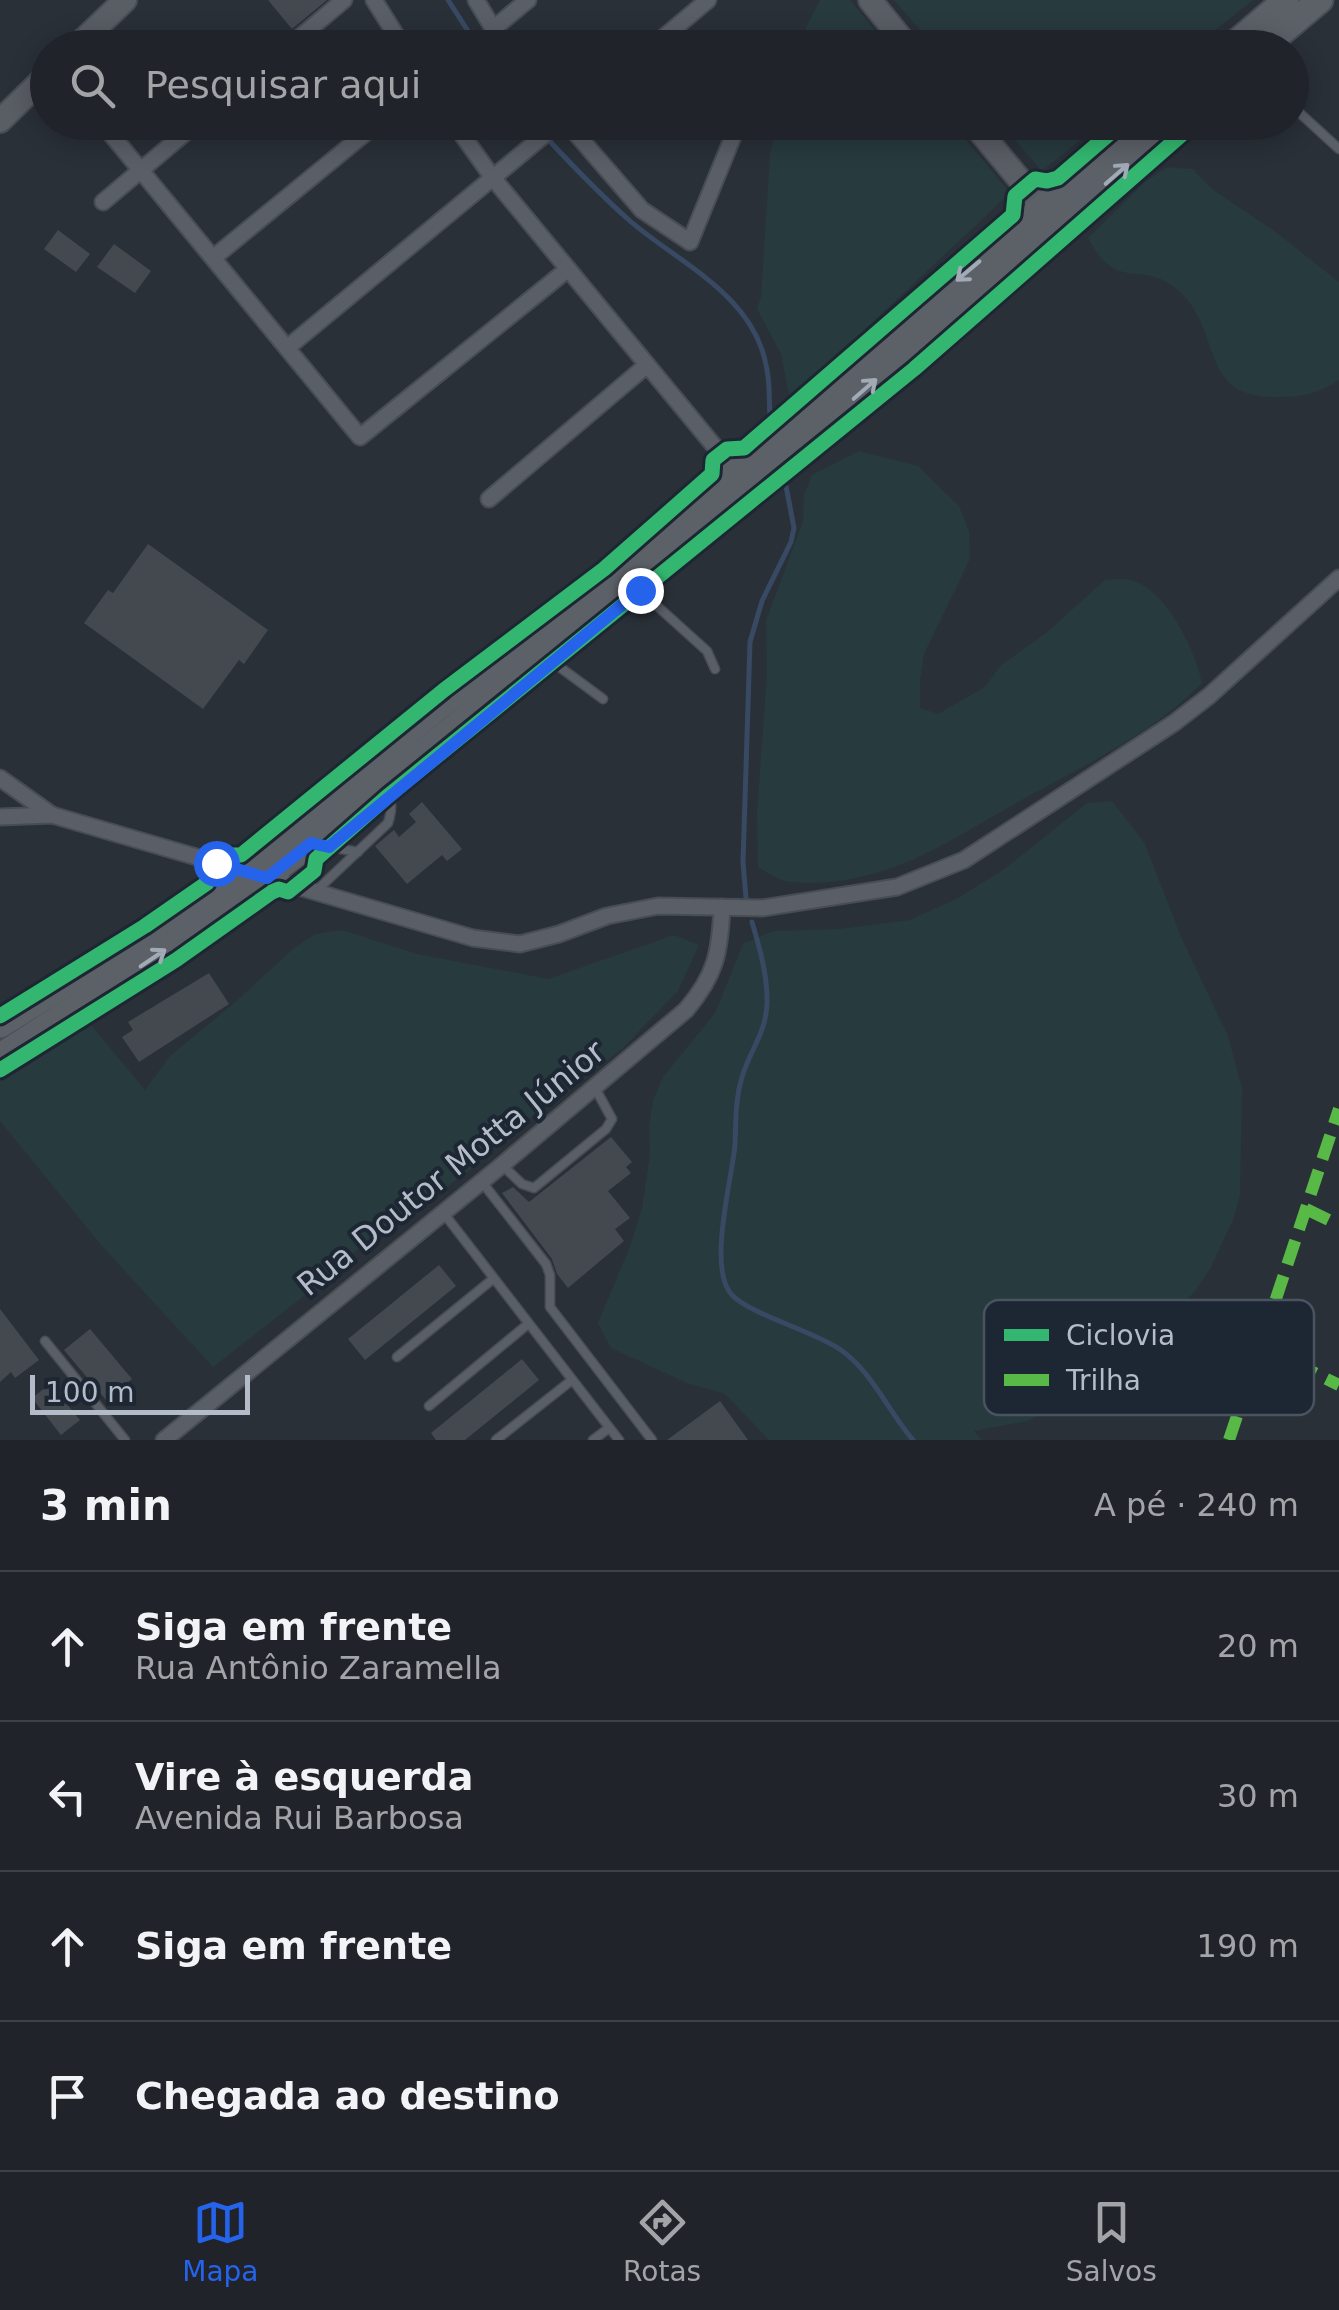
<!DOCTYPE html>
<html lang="pt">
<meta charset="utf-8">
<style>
:root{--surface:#20242a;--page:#282c32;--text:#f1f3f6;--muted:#a2a4a8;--line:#3d4147;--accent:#2563eb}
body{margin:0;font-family:"DejaVu Sans",sans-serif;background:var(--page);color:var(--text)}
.scale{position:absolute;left:30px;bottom:25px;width:220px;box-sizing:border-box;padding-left:10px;border:5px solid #b4bcc9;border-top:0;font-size:28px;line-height:35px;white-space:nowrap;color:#b4bcc9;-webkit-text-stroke:8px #1d2633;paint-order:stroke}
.stop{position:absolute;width:30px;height:30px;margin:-22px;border:8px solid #2563eb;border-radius:50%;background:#fff}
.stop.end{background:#2563eb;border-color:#fff;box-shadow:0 2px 10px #0008}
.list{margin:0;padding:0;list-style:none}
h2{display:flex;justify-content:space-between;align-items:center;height:130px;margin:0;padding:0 40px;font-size:42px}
h2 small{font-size:32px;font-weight:400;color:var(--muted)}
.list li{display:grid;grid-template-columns:65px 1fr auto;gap:30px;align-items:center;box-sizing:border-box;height:150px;padding:0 40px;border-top:2px solid var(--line)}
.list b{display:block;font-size:38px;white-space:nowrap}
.list p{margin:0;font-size:32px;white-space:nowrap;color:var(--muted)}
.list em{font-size:32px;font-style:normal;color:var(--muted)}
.icon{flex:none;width:55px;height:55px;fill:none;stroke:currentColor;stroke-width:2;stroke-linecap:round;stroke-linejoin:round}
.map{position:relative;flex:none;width:1339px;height:1440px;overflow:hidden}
.search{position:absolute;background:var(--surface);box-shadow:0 5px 25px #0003;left:30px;right:30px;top:30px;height:110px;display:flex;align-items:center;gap:25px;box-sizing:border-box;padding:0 35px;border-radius:55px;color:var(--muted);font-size:38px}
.sheet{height:730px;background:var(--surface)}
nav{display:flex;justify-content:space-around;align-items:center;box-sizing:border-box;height:140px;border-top:2px solid var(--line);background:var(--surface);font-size:28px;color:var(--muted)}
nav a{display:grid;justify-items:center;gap:5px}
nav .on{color:var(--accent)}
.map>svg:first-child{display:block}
.green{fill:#273a3e}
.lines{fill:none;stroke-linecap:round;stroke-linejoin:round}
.stream{stroke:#384963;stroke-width:5}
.building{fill:#444950}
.lane-casing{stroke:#484c53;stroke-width:11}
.street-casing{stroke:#484c53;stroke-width:19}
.secondary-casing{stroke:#484c53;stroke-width:26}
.primary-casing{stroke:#484c55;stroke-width:29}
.lane{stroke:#5a5e66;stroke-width:8}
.street{stroke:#5a5e66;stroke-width:15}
.secondary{stroke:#595d64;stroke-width:22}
.primary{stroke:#5c6168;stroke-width:25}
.quiet{stroke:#58b947;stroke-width:12;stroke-dasharray:25 12;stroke-linecap:butt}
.cycleway-casing{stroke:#1d2633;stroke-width:21}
.cycleway{stroke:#33b770;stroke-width:15}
.oneway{stroke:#a2aab6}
.route{stroke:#2563eb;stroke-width:12}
.labels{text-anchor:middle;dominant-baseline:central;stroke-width:8;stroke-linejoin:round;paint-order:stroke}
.street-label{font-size:32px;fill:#b4bcc9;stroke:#1d2633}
.key{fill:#1d2633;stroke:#4a5360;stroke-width:2.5}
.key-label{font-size:28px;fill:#b4bcc9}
</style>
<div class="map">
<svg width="1339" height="1440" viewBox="0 0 1339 1440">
<rect width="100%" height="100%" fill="#2a3038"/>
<g class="green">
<polygon points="820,0 850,0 889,47 796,47"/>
<polygon points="894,0 1253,0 1194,47 935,47"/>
<polygon points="776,123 952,123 1010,193 790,400 781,354 757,309 761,297 770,155"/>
<polygon points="1000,123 1101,123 1042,171"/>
<path d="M1167,167l26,2 19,20 65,44 62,49v98c-19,13 -36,17 -59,17 -84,3 -55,-66 -103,-108 -36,-30 -60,5 -89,-51l57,-56z"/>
<path d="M859,451l59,15 41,40 10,25 1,28 -46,95 -4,27v27l18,6 47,-27 16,-22 45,-32 59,-53c8,0 18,-2 25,0 35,7 66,71 72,103 -52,53 -120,83 -184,119 -47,26 -90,56 -142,71 -27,8 -64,13 -91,8 -9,-2 -19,-9 -27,-14l-1,-55 10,-138 -1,-53 37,-100 1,-26 8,-20z"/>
<polygon points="1112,801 1144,842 1182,939 1228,1036 1242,1088 1240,1195 1233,1220 1210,1269 1195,1291 1142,1349 1120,1368 1028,1421 974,1431 982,1440 769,1440 725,1394 687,1383 611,1348 598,1323 629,1249 642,1208 650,1154 649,1127 653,1100 663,1077 715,1013 743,944 773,931 839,929 910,920 958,898 1003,870 1087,803"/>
<polygon points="342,930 417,954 548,979 674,935 699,945 678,991 622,1049 514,1130 476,1165 389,1231 366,1242 323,1281 213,1367 101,1245 0,1121 0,1074 87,1020 145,1090 170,1056 233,1004 293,949 315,934"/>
</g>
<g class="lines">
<g class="stream">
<polyline points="448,0 479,48"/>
<path d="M532,122c31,34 63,68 98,99 50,43 126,75 137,149 3,15 2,31 3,46"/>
<polyline points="746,898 743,862 750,642 762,601 791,542 794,528 786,486"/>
<path d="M752,922c8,27 16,55 15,83 -2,30 -17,45 -25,72 -7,23 -6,44 -7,68 -3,34 -28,124 -3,150 19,20 82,36 109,55 32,23 47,61 72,90"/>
</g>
</g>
<g class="building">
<polygon points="268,0 327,0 292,29"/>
<polygon points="58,230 90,254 76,272 44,249"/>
<polygon points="114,244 151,271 135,293 97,267"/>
<polygon points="148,544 268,630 244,664 239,660 203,709 84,623 108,590 113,593"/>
<polygon points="422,802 462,849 447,861 442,855 407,884 375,846 394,830 399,837 416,822 409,814"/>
<polygon points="209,973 229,1004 139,1062 122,1037 133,1030 128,1022"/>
<polygon points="611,1137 632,1162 626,1167 631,1173 608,1191 630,1218 615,1229 624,1241 568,1288 557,1274 552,1259 502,1193 513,1187 529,1202"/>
<polygon points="439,1265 456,1286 365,1360 348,1339"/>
<polygon points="0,1309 39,1360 15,1378 11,1372 0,1382"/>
<polygon points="90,1329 132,1379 106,1400 64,1350"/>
<polygon points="522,1359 539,1380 465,1440 436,1440 431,1433"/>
<polygon points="50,1384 80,1420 61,1435 32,1398"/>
<polygon points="720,1401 748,1440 667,1440"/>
</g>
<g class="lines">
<g class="lane-casing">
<g id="lane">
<polyline points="1292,106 1339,149"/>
<polyline points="636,587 707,651 715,669"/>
<polyline points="546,657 603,699"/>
<polyline points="320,845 358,852"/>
<path d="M317,890l71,-67c5,-15 4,-23 -3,-36"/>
<polyline points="502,1165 522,1184 534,1188 606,1129 612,1119 594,1086"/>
<polyline points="482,1182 546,1264 550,1275 550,1307 652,1440"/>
<polyline points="442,1211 619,1440"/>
<polyline points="45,1341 125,1440"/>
<polyline points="397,1357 493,1279"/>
<polyline points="429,1406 528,1324"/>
<polyline points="496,1440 572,1380"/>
<polyline points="593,1440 609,1428"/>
</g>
</g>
<g class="street-casing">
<g id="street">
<polyline points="374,0 404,48"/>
<polyline points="476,0 505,48"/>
<polyline points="493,29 528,0"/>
<polyline points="287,48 344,0"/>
<polyline points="651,48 708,0"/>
<polyline points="101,122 360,437 568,269"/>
<polyline points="453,122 493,178 734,470"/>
<polyline points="566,122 642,210 690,242 739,122"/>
<polyline points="103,202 198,122"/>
<polyline points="213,258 379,122"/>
<polyline points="287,348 560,122"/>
<polyline points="489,499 647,365"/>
<polyline points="0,778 52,815"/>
<polyline points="0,817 52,815 238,869"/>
<polyline points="265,877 473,938 520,944 559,934 607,916 658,906 762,908 897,887 964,860 1174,723 1209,696 1339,578"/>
<path d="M164,1440l338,-275 184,-155c30,-35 34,-58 36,-103"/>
</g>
</g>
<g class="secondary-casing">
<g id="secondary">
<polyline points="870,0 909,48"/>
<polyline points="75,48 125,0"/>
<polyline points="0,121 48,74"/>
<polyline points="972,122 1053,220"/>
</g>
</g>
<g class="primary-casing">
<g id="primary">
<polyline points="1230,48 1286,0"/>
<polyline points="1263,48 1320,0"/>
<polyline points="0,1025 145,936 290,831 440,706 626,562 1142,122"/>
<polyline points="0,1056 182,939 305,848 771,470 1176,122"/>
</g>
</g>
<use href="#lane" class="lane"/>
<use href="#street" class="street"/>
<use href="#secondary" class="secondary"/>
<use href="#primary" class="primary"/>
<g class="quiet">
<polyline points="1306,1209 1339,1225"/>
<polyline points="1260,1346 1339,1385"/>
<polyline points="1229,1440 1339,1109"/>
</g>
<g class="cycleway-casing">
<g id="cycleway">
<polyline points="0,1016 145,926 207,883 210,873 207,870 226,855 241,855 444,690 604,569 712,474 713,460 727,449 744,448 1013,215 1015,196 1035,179 1047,181 1058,178 1123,122"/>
<polyline points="0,1070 176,960 272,892 279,889 288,892 314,871 316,859 389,795 914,369 1196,122"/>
</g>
</g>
<use href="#cycleway" class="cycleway"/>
</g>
<defs><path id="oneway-shaft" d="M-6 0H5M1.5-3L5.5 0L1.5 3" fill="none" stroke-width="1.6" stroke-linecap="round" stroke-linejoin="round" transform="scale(2.5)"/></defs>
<g class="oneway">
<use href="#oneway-shaft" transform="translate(1117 174) rotate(-41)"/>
<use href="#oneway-shaft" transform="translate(968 271) rotate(140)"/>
<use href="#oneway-shaft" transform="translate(865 389) rotate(-41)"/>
<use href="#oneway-shaft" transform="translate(153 958) rotate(-34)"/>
</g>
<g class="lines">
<polyline class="route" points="216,863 267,878 311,843 329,847 640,590"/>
</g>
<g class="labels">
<g class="street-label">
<text transform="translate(451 1168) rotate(-39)">Rua Doutor Motta Júnior</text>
</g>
</g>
<rect x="984" y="1300" width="330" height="115" rx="15" class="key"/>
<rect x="1004" y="1329" width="45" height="12" fill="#33b770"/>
<rect x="1004" y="1374" width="45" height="12" fill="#58b947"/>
<g class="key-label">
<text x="1066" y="1345">Ciclovia</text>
<text x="1066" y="1390">Trilha</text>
</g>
</svg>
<div class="scale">100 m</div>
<div class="stop" style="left:216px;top:863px"></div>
<div class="stop end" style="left:640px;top:590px"></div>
<div class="search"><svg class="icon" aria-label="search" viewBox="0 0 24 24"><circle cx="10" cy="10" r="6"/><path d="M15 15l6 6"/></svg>Pesquisar aqui</div>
</div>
<section class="sheet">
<h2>3 min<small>A pé · 240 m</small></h2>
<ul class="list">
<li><svg class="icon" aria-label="ahead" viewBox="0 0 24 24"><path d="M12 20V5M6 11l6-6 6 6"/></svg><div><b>Siga em frente</b><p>Rua Antônio Zaramella</p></div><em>20 m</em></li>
<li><svg class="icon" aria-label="left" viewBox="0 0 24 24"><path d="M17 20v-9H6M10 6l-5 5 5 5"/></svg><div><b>Vire à esquerda</b><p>Avenida Rui Barbosa</p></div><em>30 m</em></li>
<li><svg class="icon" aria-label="ahead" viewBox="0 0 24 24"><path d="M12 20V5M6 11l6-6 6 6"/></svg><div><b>Siga em frente</b></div><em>190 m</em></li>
<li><svg class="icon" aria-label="arrive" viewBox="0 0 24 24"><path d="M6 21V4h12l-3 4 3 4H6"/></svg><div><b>Chegada ao destino</b></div></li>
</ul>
</section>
<nav>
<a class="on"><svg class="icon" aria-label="map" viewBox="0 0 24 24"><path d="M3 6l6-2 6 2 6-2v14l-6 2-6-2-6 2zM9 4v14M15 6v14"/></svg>Mapa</a>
<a><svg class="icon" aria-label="directions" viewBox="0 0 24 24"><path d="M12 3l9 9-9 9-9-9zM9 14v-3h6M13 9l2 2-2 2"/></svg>Rotas</a>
<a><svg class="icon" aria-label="saved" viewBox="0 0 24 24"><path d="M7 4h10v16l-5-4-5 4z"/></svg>Salvos</a>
</nav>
